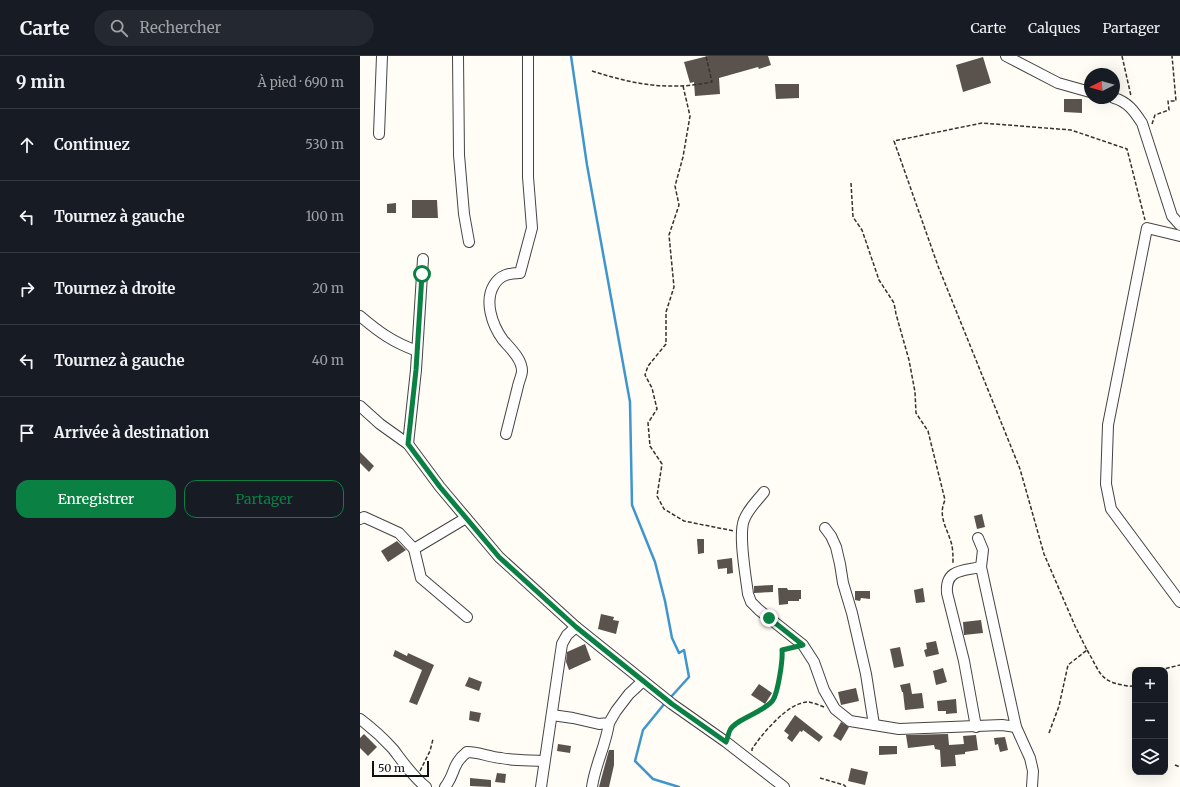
<!DOCTYPE html>
<html lang="fr">
<meta charset="utf-8">
<style>
:root{--surface:#171b24;--page:#242831;--text:#f1f3f6;--muted:#9ea1a6;--line:#363941;--accent:#0b8043}
body{margin:0;font-family:Merriweather,serif;background:var(--page);color:var(--text)}
.controls{position:absolute;right:12px;bottom:12px;display:grid;overflow:hidden;border-radius:8px;box-shadow:0 4px 16px #0002}
.controls button{width:36px;height:36px;display:grid;place-items:center;padding:0;border:0;border-bottom:1px solid var(--line);background:var(--surface);color:var(--text);font:20px sans-serif}
.compass{position:absolute;left:724px;top:12px;width:36px;height:36px;border-radius:50%;background:var(--surface);box-shadow:0 4px 16px #0002;rotate:265deg}
.scale{position:absolute;left:12px;bottom:10px;width:57px;box-sizing:border-box;padding-left:4px;border:2px solid #111;border-top:0;font-size:11px;line-height:14px;white-space:nowrap;color:#111;-webkit-text-stroke:3px #fff;paint-order:stroke}
.stop{position:absolute;width:12px;height:12px;margin:-9px;border:3px solid #0b8043;border-radius:50%;background:#fff}
.stop.end{background:#0b8043;border-color:#fff;box-shadow:0 1px 4px #0008}
.list{margin:0;padding:0;list-style:none}
h2{display:flex;justify-content:space-between;align-items:center;height:52px;margin:0;padding:0 16px;font-size:17px}
h2 small{font-size:13px;font-weight:400;color:var(--muted)}
.list li{display:grid;grid-template-columns:26px 1fr auto;gap:12px;align-items:center;box-sizing:border-box;height:72px;padding:0 16px;border-top:1px solid var(--line)}
.list b{display:block;font-size:15px;white-space:nowrap}
.list em{font-size:13px;font-style:normal;color:var(--muted)}
.actions{display:flex;gap:8px;padding:12px 16px}
.actions a{flex:1;padding:9px 0;border:1px solid var(--accent);border-radius:12px;text-align:center;font-size:14px;color:var(--accent)}
.actions .main{background:var(--accent);color:#fff}
.icon{flex:none;width:22px;height:22px;fill:none;stroke:currentColor;stroke-width:2;stroke-linecap:round;stroke-linejoin:round}
.map{position:relative;flex:none;width:820px;height:731px;overflow:hidden}
header{display:flex;align-items:center;gap:24px;box-sizing:border-box;height:56px;padding:0 20px;background:var(--surface);border-bottom:1px solid var(--line)}
header strong{font-size:19px}
nav{display:flex;gap:22px;margin-inline-start:auto;font-size:14px}
.search{width:280px;height:36px;background:var(--page);display:flex;align-items:center;gap:10px;box-sizing:border-box;padding:0 14px;border-radius:22px;color:var(--muted);font-size:15px}
main{display:flex}
aside{flex:1;background:var(--surface)}
.map>svg:first-child{display:block}
.lines{fill:none;stroke-linecap:round;stroke-linejoin:round}
.stream{stroke:#3f96cf;stroke-width:2.5}
.building{fill:#5a524d}
.minor-casing{stroke:#444;stroke-width:12}
.path{stroke:#333;stroke-width:1.5;stroke-dasharray:4 2;stroke-linecap:butt}
.minor{stroke:#fff;stroke-width:10}
.route{stroke:#0b8043;stroke-width:5}
</style>
<header>
<strong>Carte</strong>
<div class="search"><svg class="icon" aria-label="search" viewBox="0 0 24 24"><circle cx="10" cy="10" r="6"/><path d="M15 15l6 6"/></svg>Rechercher</div>
<nav><a>Carte</a><a>Calques</a><a>Partager</a></nav>
</header>
<main>
<aside>
<h2>9 min<small>À pied · 690 m</small></h2>
<ul class="list">
<li><svg class="icon" aria-label="ahead" viewBox="0 0 24 24"><path d="M12 20V5M6 11l6-6 6 6"/></svg><div><b>Continuez</b></div><em>530 m</em></li>
<li><svg class="icon" aria-label="left" viewBox="0 0 24 24"><path d="M17 20v-9H6M10 6l-5 5 5 5"/></svg><div><b>Tournez à gauche</b></div><em>100 m</em></li>
<li><svg class="icon" aria-label="right" viewBox="0 0 24 24"><path d="M7 20v-9h11M14 6l5 5-5 5"/></svg><div><b>Tournez à droite</b></div><em>20 m</em></li>
<li><svg class="icon" aria-label="left" viewBox="0 0 24 24"><path d="M17 20v-9H6M10 6l-5 5 5 5"/></svg><div><b>Tournez à gauche</b></div><em>40 m</em></li>
<li><svg class="icon" aria-label="arrive" viewBox="0 0 24 24"><path d="M6 21V4h12l-3 4 3 4H6"/></svg><div><b>Arrivée à destination</b></div></li>
</ul>
<div class="actions"><a class="main">Enregistrer</a><a>Partager</a></div>
</aside>
<div class="map">
<svg width="820" height="731" viewBox="0 0 820 731">
<rect width="100%" height="100%" fill="#fffdf5"/>
<g class="lines">
<g class="stream">
<polyline points="211,0 227,109 270,346 272,449 295,506 305,545 312,582 319,597 324,594 329,621 310,642"/>
<polyline points="305,647 283,674 275,705 293,723 319,731"/>
</g>
</g>
<g class="building">
<polygon points="348,0 408,0 411,9 399,13 398,11 359,22 360,38 335,40 334,26 330,27 324,6"/>
<polygon points="623,1 631,27 603,36 596,9"/>
<polygon points="415,28 439,28 439,42 416,43"/>
<polygon points="704,43 722,43 722,57 704,56"/>
<polygon points="52,144 77,144 78,162 52,162"/>
<polygon points="36,147 36,157 27,157 27,148"/>
<polygon points="0,396 14,410 9,416 0,407"/>
<polygon points="622,458 625,471 617,473 614,460"/>
<polygon points="337,483 344,483 344,497 338,498"/>
<polygon points="37,485 46,494 28,506 21,495"/>
<polygon points="372,502 373,517 367,518 367,512 358,513 357,504"/>
<polygon points="413,529 413,536 394,537 394,530"/>
<polygon points="418,532 427,532 428,534 441,534 441,543 439,543 439,545 428,545 428,548 419,549"/>
<polygon points="563,532 565,546 556,547 554,534"/>
<polygon points="495,535 510,535 510,543 501,542 500,545 495,544"/>
<polygon points="241,558 254,561 253,564 259,565 256,578 238,573"/>
<polygon points="621,564 623,577 604,579 603,566"/>
<polygon points="576,585 579,598 566,601 564,594 567,593 566,587"/>
<polygon points="225,588 231,604 209,614 206,606 207,596"/>
<polygon points="540,591 544,610 534,612 530,593"/>
<polygon points="35,594 47,600 48,597 74,609 57,649 49,646 62,614 33,600"/>
<polygon points="583,612 587,626 576,629 573,615"/>
<polygon points="109,621 122,626 119,635 105,630"/>
<polygon points="550,627 552,638 562,637 564,652 545,654 543,636 542,636 540,629"/>
<polygon points="399,628 412,637 405,648 391,639"/>
<polygon points="496,632 499,645 481,649 478,636"/>
<polygon points="596,643 597,657 586,658 586,655 578,655 577,645"/>
<polygon points="110,655 121,657 119,666 109,664"/>
<polygon points="435,659 463,681 459,686 443,674 442,676 440,675 432,686 427,682 429,679 424,675"/>
<polygon points="481,666 489,671 481,685 473,680"/>
<polygon points="4,678 17,691 8,700 0,692 0,682"/>
<polygon points="588,678 589,689 604,688 603,680 616,679 618,694 605,696 605,698 595,699 596,710 581,711 580,694 575,693 574,689 548,692 546,679"/>
<polygon points="645,681 648,694 640,696 638,688 635,689 634,682"/>
<polygon points="198,688 211,690 210,697 197,695"/>
<polygon points="519,690 537,690 537,698 519,699"/>
<polygon points="249,694 254,694 254,709 249,731 239,731"/>
<polygon points="491,712 508,716 505,729 488,725"/>
<polygon points="137,717 146,718 145,727 135,726"/>
<polygon points="110,722 131,724 131,731 110,730"/>
</g>
<g class="lines">
<g class="minor-casing">
<g id="minor">
<polyline points="98,0 99,99 104,158 109,186"/>
<polyline points="646,0 698,27 730,36"/>
<path d="M754,42c14,4 20,13 28,25l30,93 8,9"/>
<polyline points="19,78 22,0"/>
<polyline points="820,180 787,172 748,369 746,428 751,453 820,546"/>
<path d="M0,260c20,17 33,26 57,35"/>
<polyline points="0,350 20,368 48,388 80,431 139,501 216,571 312,648 366,686 424,731"/>
<path d="M146,378c4,-16 8,-32 12,-48 1,-5 4,-11 4,-15 0,-12 -12,-23 -19,-31 -11,-15 -19,-39 -9,-55 6,-10 15,-12 26,-12l12,-45 -4,-51v-121"/>
<polyline points="48,388 56,314 63,203"/>
<path d="M404,436c-7,9 -16,17 -20,28 -6,15 2,57 4,74l3,8 8,8 44,35 11,17 10,28 11,19 15,12 49,8 103,-4 14,2"/>
<polyline points="0,463 4,461 39,477 54,493 61,522 107,561"/>
<polyline points="465,472 471,480 476,491 480,508 483,527 492,557 506,618 514,669"/>
<polyline points="618,482 623,494 621,511 656,671 670,702 673,715 672,731"/>
<polyline points="54,493 106,462"/>
<polyline points="192,659 213,662 239,668 249,667 256,655 269,638 283,625"/>
<path d="M0,663c12,9 23,19 33,30 10,13 20,28 33,38"/>
<path d="M616,671l-12,-66 -17,-68c-2,-24 16,-22 34,-26"/>
<path d="M85,731c11,-14 6,-22 22,-35 12,0 22,5 34,6 14,3 29,2 43,3"/>
<polyline points="181,731 202,588 207,579 216,571"/>
<path d="M232,731c3,-22 14,-42 17,-64"/>
</g>
</g>
<g class="path">
<polyline points="762,0 771,40"/>
<path d="M232,15c28,9 56,16 86,15 11,0 23,-2 34,-4l-6,-26"/>
<polyline points="323,30 330,60 323,101 315,130 319,149 309,179 314,231 306,256 306,288 288,310 285,319 292,332 297,353 288,367 290,390 302,408 297,440 304,453 324,465 374,475"/>
<polyline points="792,68 795,59 809,54 808,45 816,45 812,0"/>
<path d="M491,127l2,34 9,13 17,50 15,23 2,11 13,46 6,32 1,21 12,18 17,69c-7,16 1,26 6,42 2,6 2,14 2,22"/>
<path d="M727,594c12,19 11,31 36,35 4,1 8,2 12,0"/>
<polyline points="800,614 820,609"/>
<path d="M369,677c4,-15 36,-20 44,-33 5,-9 10,-40 10,-49l9,-3"/>
<polyline points="689,677 699,650 708,609 727,594 715,570 684,498 660,413 578,210 534,85 622,67 711,74 767,93 785,164"/>
<path d="M392,695v-2c10,-15 37,-48 57,-47 5,1 10,3 15,5"/>
<polyline points="815,709 820,711"/>
<polyline points="60,715 70,695 73,683"/>
<polyline points="460,722 484,729 486,731"/>
</g>
<use href="#minor" class="minor"/>
</g>
<g class="lines">
<path class="route" d="M62,218l-6,96 -8,74 32,43 59,70 77,70 96,77 54,38c2,-4 2,-8 4,-12 5,-11 35,-18 43,-30 5,-8 10,-40 9,-50l21,-5 -34,-27"/>
</g>
</svg>
<div class="controls">
<button>+</button>
<button>−</button>
<button><svg class="icon" aria-label="layers" viewBox="0 0 24 24"><path d="M12 4l9 5-9 5-9-5zM3 14l9 5 9-5"/></svg></button>
</div>
<svg class="compass" viewBox="-18 -18 36 36"><path d="M0-13l5 13h-10z" fill="#e53935"/><path d="M0 13l5-13h-10z" fill="#9ea1a6"/></svg>
<div class="scale">50 m</div>
<div class="stop" style="left:62px;top:218px"></div>
<div class="stop end" style="left:409px;top:562px"></div>
</div>
</main>
